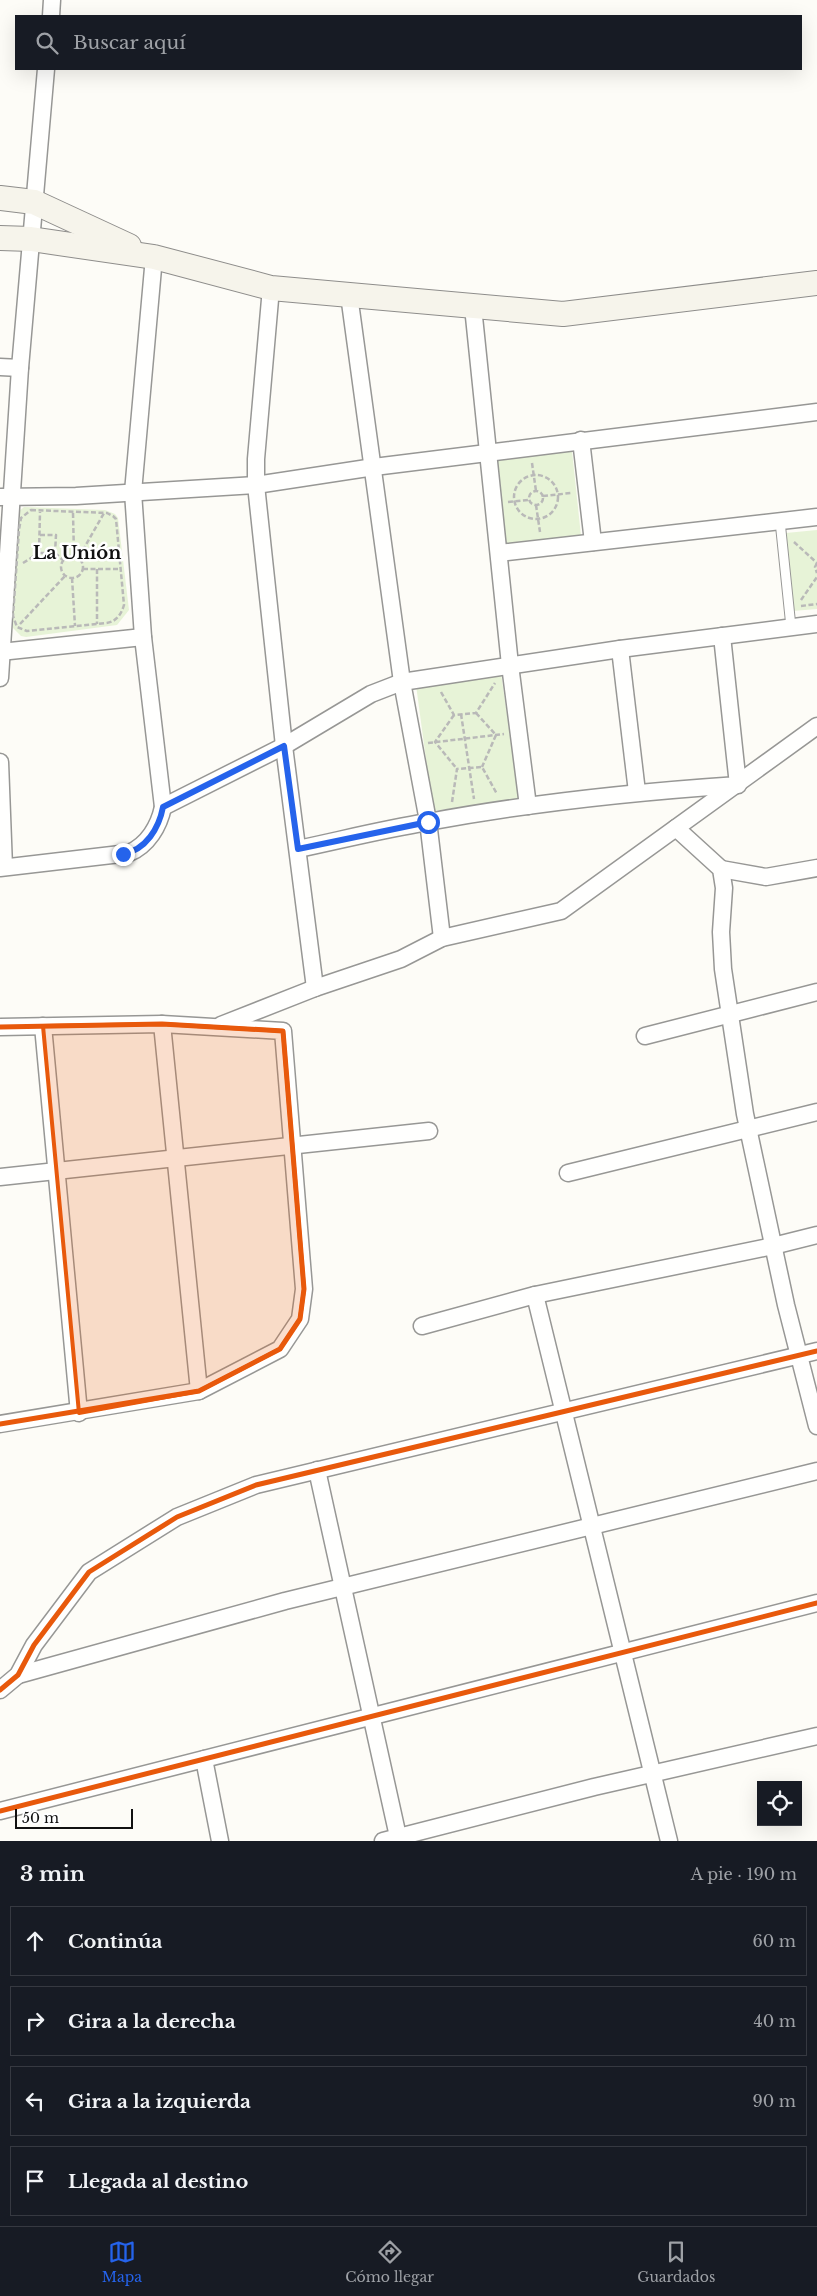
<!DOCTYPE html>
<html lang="es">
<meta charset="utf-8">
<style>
:root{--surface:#171b24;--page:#20242c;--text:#f1f3f6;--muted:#9ea1a6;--line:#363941;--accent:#2563eb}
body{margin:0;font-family:"Libre Baskerville",serif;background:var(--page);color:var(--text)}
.controls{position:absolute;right:15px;bottom:15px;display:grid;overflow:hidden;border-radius:0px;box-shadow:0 5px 20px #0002}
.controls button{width:45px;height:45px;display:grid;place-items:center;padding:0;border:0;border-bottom:1px solid var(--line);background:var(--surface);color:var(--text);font:25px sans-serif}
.scale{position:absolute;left:15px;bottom:12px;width:118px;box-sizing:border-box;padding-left:5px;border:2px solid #111;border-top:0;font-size:14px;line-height:18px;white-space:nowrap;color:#111;-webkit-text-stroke:4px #fff;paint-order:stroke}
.stop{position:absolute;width:15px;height:15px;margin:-11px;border:4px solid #2563eb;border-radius:50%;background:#fff}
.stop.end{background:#2563eb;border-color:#fff;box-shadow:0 1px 5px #0008}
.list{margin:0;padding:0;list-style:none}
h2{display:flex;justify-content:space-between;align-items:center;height:65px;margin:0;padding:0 20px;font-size:21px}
h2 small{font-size:16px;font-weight:400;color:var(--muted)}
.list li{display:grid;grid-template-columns:32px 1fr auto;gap:15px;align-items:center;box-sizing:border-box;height:70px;margin:0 10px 10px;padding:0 10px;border:1px solid var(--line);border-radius:0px}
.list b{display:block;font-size:19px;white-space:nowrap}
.list em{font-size:16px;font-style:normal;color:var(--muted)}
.icon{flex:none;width:28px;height:28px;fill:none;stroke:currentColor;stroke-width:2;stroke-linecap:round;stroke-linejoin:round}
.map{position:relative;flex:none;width:817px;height:1841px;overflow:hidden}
.search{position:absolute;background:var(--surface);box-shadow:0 5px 20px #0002;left:15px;right:15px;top:15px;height:55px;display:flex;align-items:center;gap:12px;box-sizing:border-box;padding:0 18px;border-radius:0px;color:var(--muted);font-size:19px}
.sheet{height:385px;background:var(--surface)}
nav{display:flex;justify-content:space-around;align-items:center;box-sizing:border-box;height:70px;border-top:1px solid var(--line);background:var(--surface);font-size:14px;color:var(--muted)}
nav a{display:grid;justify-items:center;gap:2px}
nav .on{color:var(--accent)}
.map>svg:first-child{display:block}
.green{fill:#e7f3d7}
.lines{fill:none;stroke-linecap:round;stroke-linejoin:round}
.lane-casing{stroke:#979795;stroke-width:11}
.street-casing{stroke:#979795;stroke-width:19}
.secondary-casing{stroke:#8e8d8b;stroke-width:26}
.path{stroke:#b9b9b8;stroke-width:2.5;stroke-dasharray:5 2.5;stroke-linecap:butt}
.lane{stroke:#fffffe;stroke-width:9}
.street{stroke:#fffffe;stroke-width:16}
.secondary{stroke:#f6f4eb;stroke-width:24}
.cycleway-casing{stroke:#fff;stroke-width:8}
.cycleway{stroke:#e8590c;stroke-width:5}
.route{stroke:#2563eb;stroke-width:6}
.marked{fill:#e8590c;fill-opacity:0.2;stroke:#e8590c;stroke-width:4;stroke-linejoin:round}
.labels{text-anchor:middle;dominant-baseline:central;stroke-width:5;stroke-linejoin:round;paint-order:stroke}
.neighbourhood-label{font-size:18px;font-weight:bold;fill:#111;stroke:#fff}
</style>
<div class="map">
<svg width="817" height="1841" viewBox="0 0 817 1841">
<rect width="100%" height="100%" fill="#fdfcf7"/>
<g class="green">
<polygon points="572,451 581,536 505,544 496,460"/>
<polygon points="24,507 105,510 115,514 118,518 129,610 117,625 26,637 21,636 13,628 14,520 16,514"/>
<polygon points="817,530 817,609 793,611 786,533"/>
<polygon points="501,673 519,799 433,811 416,685"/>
</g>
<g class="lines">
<g class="lane-casing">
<polyline id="lane" points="780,521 791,627"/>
</g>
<g class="street-casing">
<g id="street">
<polyline points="51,16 52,0"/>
<polyline points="271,288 256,459 256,485 284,746 315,988"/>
<polyline points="349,295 402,682 428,821 442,938"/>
<polyline points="473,307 510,665 528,806"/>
<polyline points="0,367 20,368"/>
<polyline points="581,440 593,542"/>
<polyline points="0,497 76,496 256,485 374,467 817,412"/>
<polyline points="499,553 817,517"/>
<polyline points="620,649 637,792"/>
<polyline points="0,652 143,637"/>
<polyline points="0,678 20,368 46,69"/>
<polyline points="0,762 4,867"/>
<polyline points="163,807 284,746 371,694 402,682 620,649 817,624"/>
<polyline points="676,828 721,869 724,888 721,932 723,969 745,1114 786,1305 817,1426"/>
<path d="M298,849c43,-9 86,-20 130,-27 102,-19 206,-30 310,-37l-16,-149"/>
<path d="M0,868l129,-15c19,-8 30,-27 34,-46l-20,-170 -10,-145 21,-235"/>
<polyline points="721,869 766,877 817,868"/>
<polyline points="162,1024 199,1391"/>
<polyline points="221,1025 315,988 401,959 442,938 561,911 817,726"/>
<polyline points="43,1026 79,1413"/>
<polyline points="0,1027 162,1024 283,1031 304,1289 300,1319 280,1349 199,1391 0,1424"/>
<polyline points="645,1036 817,992"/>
<polyline points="568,1173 817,1112"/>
<polyline points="0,1177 429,1131"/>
<polyline points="535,1295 669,1841"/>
<polyline points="422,1326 535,1295 773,1246 817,1235"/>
<polyline points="317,1470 399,1841"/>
<polyline points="18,1675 285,1601 817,1471"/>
<polyline points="0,1690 18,1675 34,1645 89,1572 177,1517 256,1485 817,1351"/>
<polyline points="204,1759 220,1841"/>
<polyline points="0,1811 817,1603"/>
<polyline points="383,1841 594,1787 817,1736"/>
</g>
</g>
<g class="secondary-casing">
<g id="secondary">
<polyline points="0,198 34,202 129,246"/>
<polyline points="0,238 31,239 154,257 271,288 563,314 817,283"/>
</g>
</g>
<g class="path">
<polyline points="532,463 536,491"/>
<circle cx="536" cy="497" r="22"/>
<circle cx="536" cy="498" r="7"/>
<polyline points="543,496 571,493"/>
<polyline points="508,502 529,500"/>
<polyline points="536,505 540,532"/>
<path d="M31,510l76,3 6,3 3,3 8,86c-3,10 -8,17 -18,18l-79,8 -10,-4 -4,-11 6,-86 2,-12z"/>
<polyline points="73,513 74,555"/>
<polyline points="40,535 56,535 55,553 39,553 40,512"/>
<polyline points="794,542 817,563"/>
<polyline points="55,553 63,560"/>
<circle cx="72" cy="567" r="11"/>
<polyline points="79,557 104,513"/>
<polyline points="23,563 39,553"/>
<polyline points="817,563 815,567 817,573"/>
<polyline points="83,569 120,569"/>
<polyline points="97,569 97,624"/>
<polyline points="72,578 75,626"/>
<polyline points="801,600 817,577"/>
<polyline points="801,606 817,604"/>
<polyline points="20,624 65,576"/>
<polyline points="441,692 454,715 476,713 495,683"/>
<polyline points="476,713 496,735 482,767"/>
<polyline points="461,714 474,799"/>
<polyline points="454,715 435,742 457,769"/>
<polyline points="428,743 504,734"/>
<polyline points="452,802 457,769 482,767 497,794"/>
</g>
<use href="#lane" class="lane"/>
<use href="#street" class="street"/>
<use href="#secondary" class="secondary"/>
<g class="cycleway-casing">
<g id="cycleway">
<polyline points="0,1027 162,1024 283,1031 304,1289 300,1319 280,1349 199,1391 0,1424"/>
<polyline points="0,1690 18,1675 34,1645 89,1572 177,1517 256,1485 817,1351"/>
<polyline points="0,1811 817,1603"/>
</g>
</g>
<use href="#cycleway" class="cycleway"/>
</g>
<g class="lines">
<path class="route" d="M123,854c23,-4 36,-26 40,-47l121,-61 14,103 130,-27"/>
</g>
<path class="marked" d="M162,1024l121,7 21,258 -4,30 -20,30 -81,42 -120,22 -36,-387z"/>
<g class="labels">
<g class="neighbourhood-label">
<text x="77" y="553">La Unión</text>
</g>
</g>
</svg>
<div class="controls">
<button><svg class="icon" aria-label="locate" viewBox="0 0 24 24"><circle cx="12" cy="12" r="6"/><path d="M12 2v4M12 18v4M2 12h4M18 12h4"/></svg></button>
</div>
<div class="scale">50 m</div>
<div class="stop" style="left:428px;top:822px"></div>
<div class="stop end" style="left:123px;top:854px"></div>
<div class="search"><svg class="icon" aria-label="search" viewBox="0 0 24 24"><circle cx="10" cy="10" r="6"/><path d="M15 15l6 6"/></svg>Buscar aquí</div>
</div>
<section class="sheet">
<h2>3 min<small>A pie · 190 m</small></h2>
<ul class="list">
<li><svg class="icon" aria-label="ahead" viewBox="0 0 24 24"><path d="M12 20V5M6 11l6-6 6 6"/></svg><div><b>Continúa</b></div><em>60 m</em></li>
<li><svg class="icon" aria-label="right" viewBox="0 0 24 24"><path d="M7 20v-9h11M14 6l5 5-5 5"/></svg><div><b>Gira a la derecha</b></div><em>40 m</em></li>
<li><svg class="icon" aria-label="left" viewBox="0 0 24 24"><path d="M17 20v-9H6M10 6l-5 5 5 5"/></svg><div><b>Gira a la izquierda</b></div><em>90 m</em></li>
<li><svg class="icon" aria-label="arrive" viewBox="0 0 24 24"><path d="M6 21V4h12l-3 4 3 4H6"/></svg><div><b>Llegada al destino</b></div></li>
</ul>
</section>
<nav>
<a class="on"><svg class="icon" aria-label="map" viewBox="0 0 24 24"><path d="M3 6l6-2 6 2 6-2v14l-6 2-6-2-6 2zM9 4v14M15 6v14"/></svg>Mapa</a>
<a><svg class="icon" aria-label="directions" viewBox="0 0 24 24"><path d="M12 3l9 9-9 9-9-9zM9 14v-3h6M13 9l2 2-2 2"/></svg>Cómo llegar</a>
<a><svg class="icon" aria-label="saved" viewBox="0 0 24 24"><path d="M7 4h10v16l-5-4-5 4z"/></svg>Guardados</a>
</nav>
